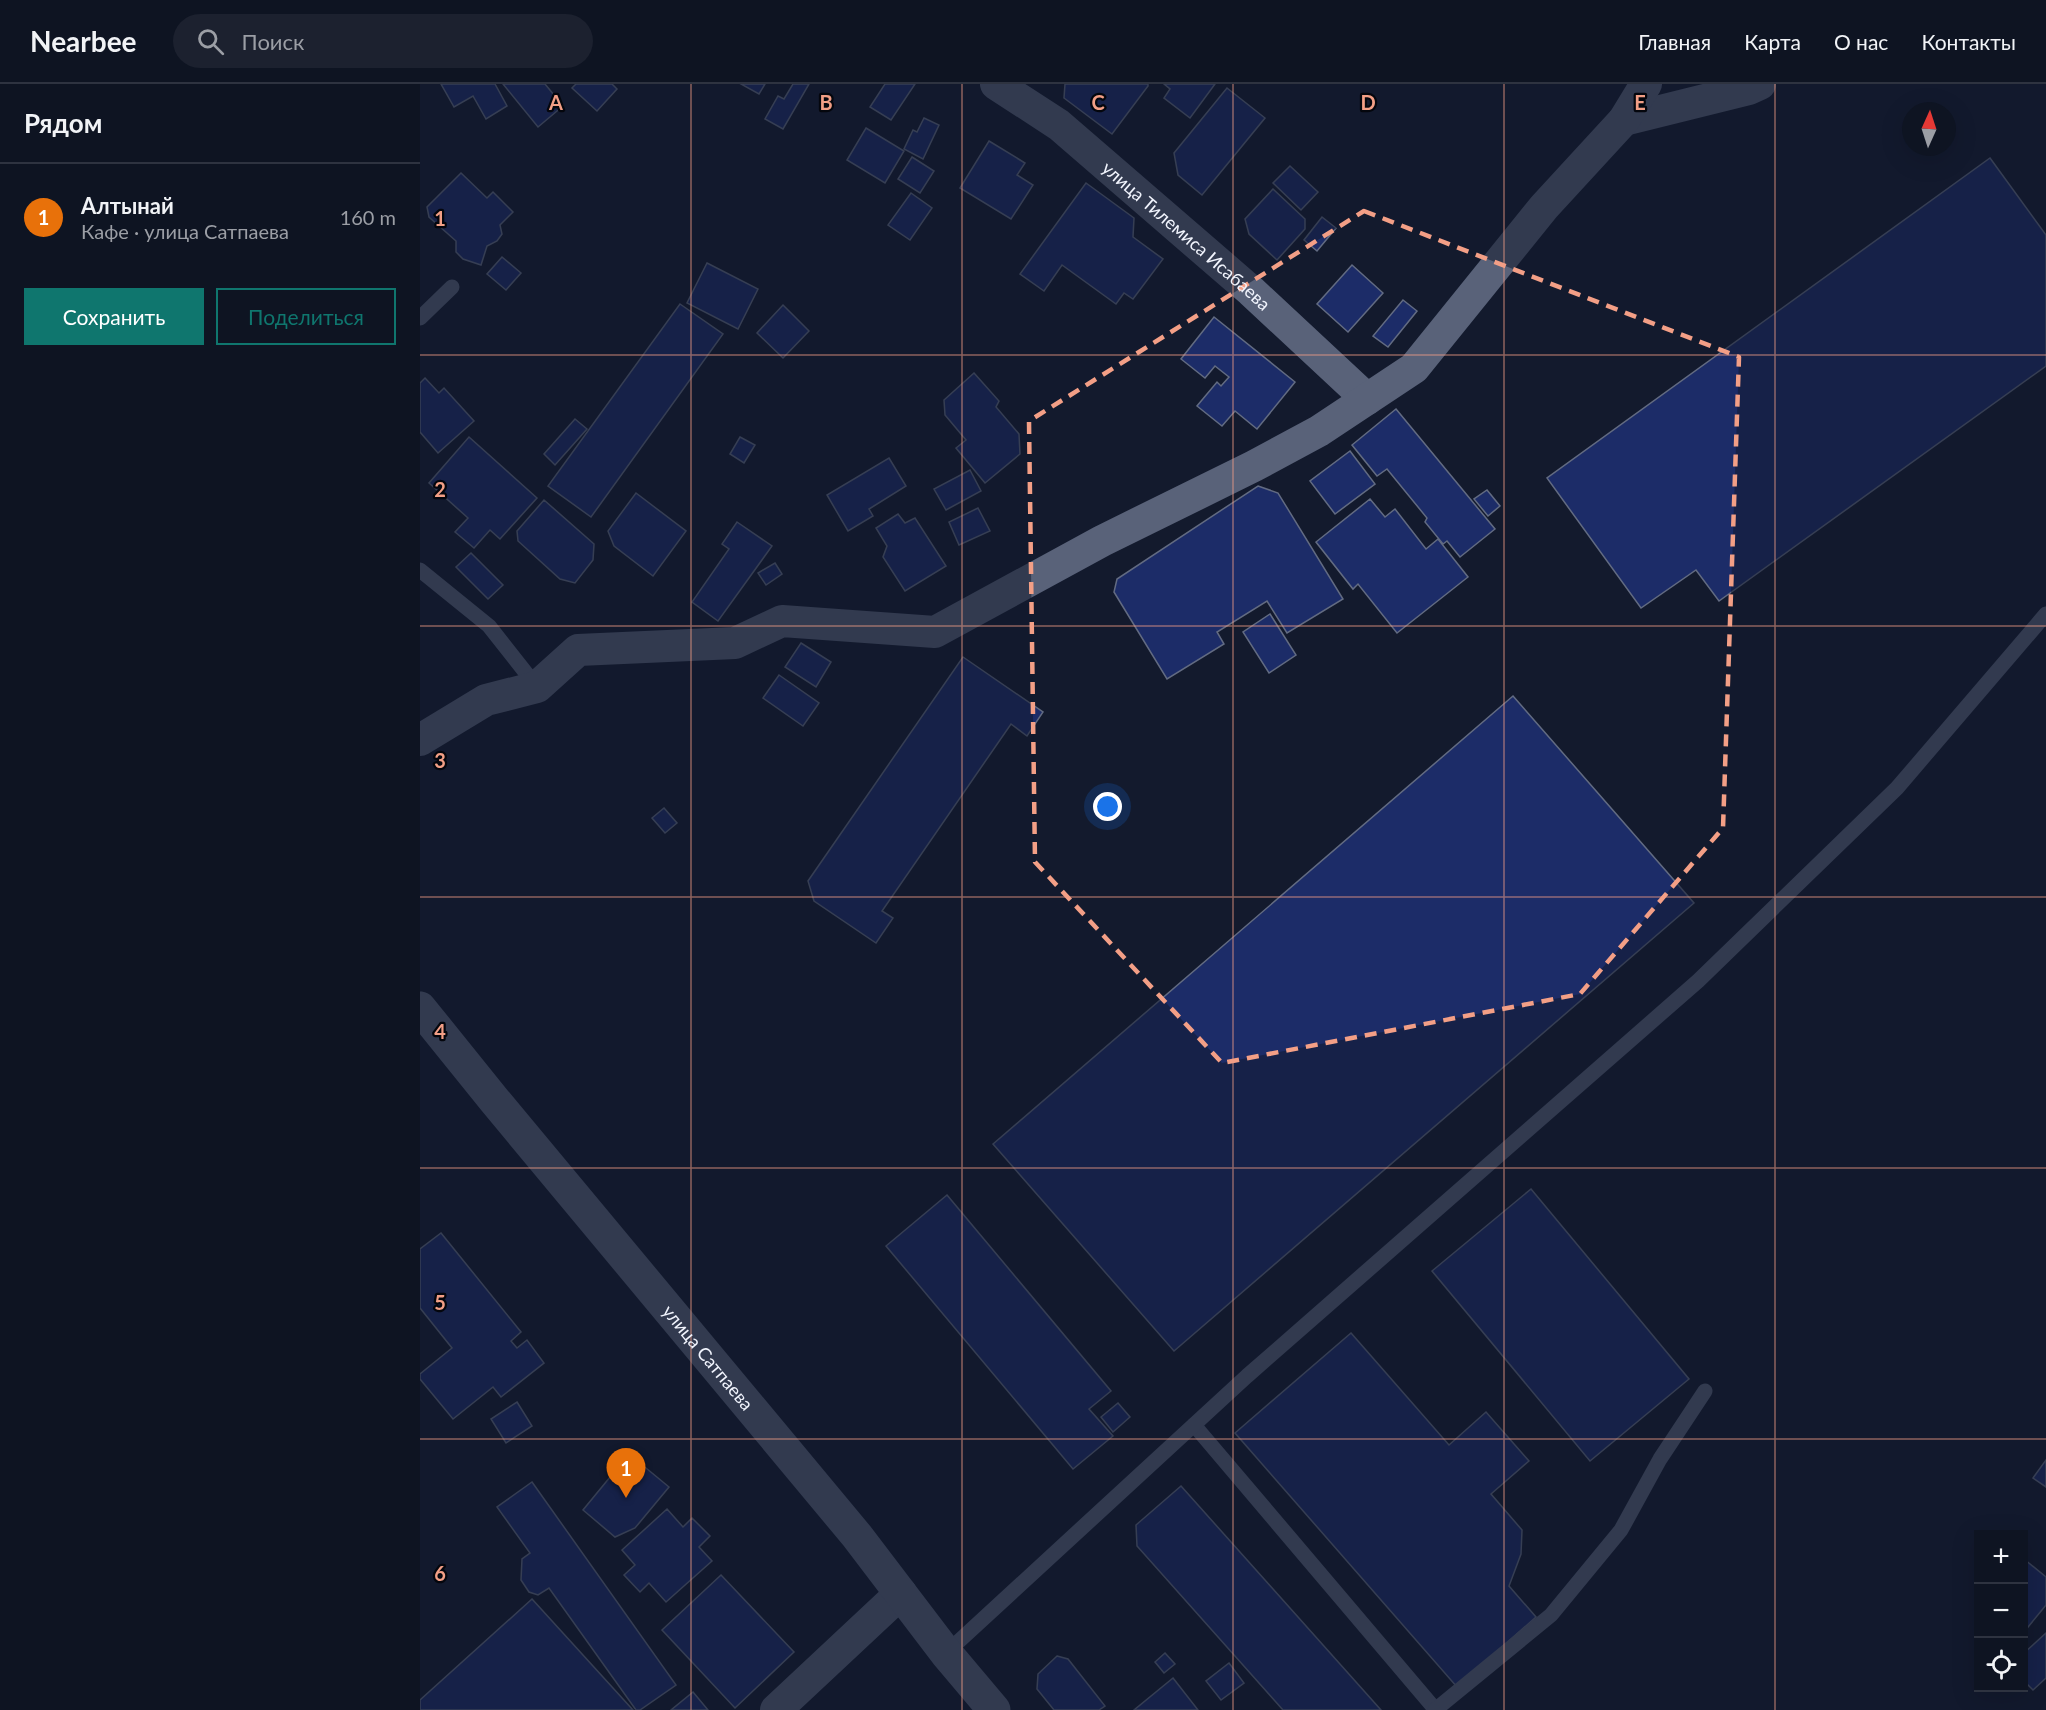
<!DOCTYPE html>
<html lang="ru">
<meta charset="utf-8">
<style>
:root{--surface:#0e1422;--page:#1c212f;--text:#f1f3f6;--muted:#9b9ea5;--line:#2e3340;--accent:#0f766e}
body{margin:0;font-family:Lato,sans-serif;background:var(--page);color:var(--text)}
.controls{position:absolute;right:18px;bottom:18px;display:grid;overflow:hidden;border-radius:0px;box-shadow:0 6px 24px #0002}
.controls button{width:54px;height:54px;display:grid;place-items:center;padding:0;border:0;border-bottom:2px solid var(--line);background:var(--surface);color:var(--text);font:30px sans-serif}
.compass{position:absolute;left:1482px;top:18px;width:54px;height:54px;border-radius:50%;background:var(--surface);box-shadow:0 6px 24px #0002;rotate:3deg}
.you{position:absolute;left:688px;top:723px;width:21px;height:21px;margin:-15px;border:4px solid #fff;border-radius:50%;background:#1a73e8;box-shadow:0 0 0 9px #1a73e833}
.badge{display:grid;place-items:center;width:39px;height:39px;border-radius:50%;background:var(--accent);color:#fff;font-size:20px;font-weight:700}
.pin{position:absolute;translate:-50% -50px;filter:drop-shadow(0 2px 3px #0008)}
.pin::after{content:'';position:absolute;top:32px;width:21px;height:18px;background:inherit;clip-path:polygon(0 0,100% 0,50% 100%)}
.list{margin:0;padding:0;list-style:none}
h2{display:flex;justify-content:space-between;align-items:center;height:78px;margin:0;padding:0 24px;font-size:26px}
h2 small{font-size:20px;font-weight:400;color:var(--muted)}
.list li{display:grid;grid-template-columns:39px 1fr auto;gap:18px;align-items:center;box-sizing:border-box;height:108px;padding:0 24px;border-top:2px solid var(--line)}
.list b{display:block;font-size:22px;white-space:nowrap}
.list p{margin:0;font-size:20px;white-space:nowrap;color:var(--muted)}
.list em{font-size:20px;font-style:normal;color:var(--muted)}
.actions{display:flex;gap:12px;padding:18px 24px}
.actions a{flex:1;padding:14px 0;border:2px solid var(--accent);border-radius:0px;text-align:center;font-size:21px;color:var(--accent)}
.actions .main{background:var(--accent);color:#fff}
.icon{flex:none;width:33px;height:33px;fill:none;stroke:currentColor;stroke-width:2;stroke-linecap:round;stroke-linejoin:round}
.map{position:relative;flex:none;width:1626px;height:1626px;overflow:hidden}
header{display:flex;align-items:center;gap:36px;box-sizing:border-box;height:84px;padding:0 30px;background:var(--surface);border-bottom:2px solid var(--line)}
header strong{font-size:28px}
nav{display:flex;gap:33px;margin-inline-start:auto;font-size:21px}
.search{width:420px;height:54px;background:var(--page);display:flex;align-items:center;gap:15px;box-sizing:border-box;padding:0 21px;border-radius:33px;color:var(--muted);font-size:22px}
main{display:flex}
aside{flex:1;background:var(--surface)}
.map>svg:first-child{display:block}
.building{fill:#1c2c68;stroke:#626b82;stroke-width:1.5}
.lines{fill:none;stroke-linecap:round;stroke-linejoin:round}
.lane{stroke:#596279;stroke-width:15}
.street{stroke:#596279;stroke-width:32}
.secondary{stroke:#596279;stroke-width:33}
.marked{fill:none;stroke:#f39f86;stroke-width:4.5;stroke-dasharray:12 8;stroke-linejoin:round}
.grid{fill:none;stroke:#f39f86;stroke-width:1.5;stroke-opacity:0.55}
.labels{text-anchor:middle;dominant-baseline:central;stroke-width:4.5;stroke-linejoin:round;paint-order:stroke}
.street-label{font-size:18px;fill:#f1f4fd;stroke:#04060d}
.grid-label{font-size:20px;text-anchor:middle;font-weight:bold;fill:#f39f86;stroke:#04060d;stroke-width:4.5;stroke-linejoin:round;paint-order:stroke}
</style>
<header>
<strong>Nearbee</strong>
<div class="search"><svg class="icon" aria-label="search" viewBox="0 0 24 24"><circle cx="10" cy="10" r="6"/><path d="M15 15l6 6"/></svg>Поиск</div>
<nav><a>Главная</a><a>Карта</a><a>О нас</a><a>Контакты</a></nav>
</header>
<main>
<aside>
<h2>Рядом<small></small></h2>
<ul class="list">
<li><span class="badge" style="background:#e8710a">1</span><div><b>Алтынай</b><p>Кафе · улица Сатпаева</p></div><em>160 m</em></li>
</ul>
<div class="actions"><a class="main">Сохранить</a><a>Поделиться</a></div>
</aside>
<div class="map">
<svg width="1626" height="1626" viewBox="0 0 1626 1626">
<rect width="100%" height="100%" fill="#131a2d"/>
<g class="building">
<polygon points="21,0 75,0 87,22 66,35 53,12 34,23"/>
<polygon points="83,0 125,0 143,22 118,43"/>
<polygon points="156,0 192,0 197,5 177,27 152,4"/>
<polygon points="321,0 345,0 339,10"/>
<polygon points="373,0 389,0 363,45 345,35 358,12 364,15"/>
<polygon points="465,0 495,0 471,36 450,23"/>
<polygon points="645,0 728,0 728,2 692,50 644,14"/>
<polygon points="744,0 795,0 770,34 744,14 750,5"/>
<polygon points="807,4 845,34 782,111 758,91 754,69"/>
<polygon points="504,34 519,41 503,75 484,65 493,46 497,48"/>
<polygon points="446,44 484,67 465,99 427,76"/>
<polygon points="569,57 605,79 597,91 613,101 591,135 540,104"/>
<polygon points="492,73 514,87 500,109 478,95"/>
<polygon points="1570,74 1626,151 1626,282 1299,517 1276,486 1221,524 1127,394"/>
<polygon points="870,82 898,108 881,126 853,99"/>
<polygon points="41,89 67,114 73,108 93,128 80,141 82,150 77,157 67,162 61,181 43,175 36,168 36,157 9,133 7,123"/>
<polygon points="666,99 714,134 713,153 743,175 713,215 704,209 696,220 642,181 624,207 600,190"/>
<polygon points="853,105 885,135 885,145 857,176 829,150 825,135"/>
<polygon points="491,109 512,124 490,156 468,141"/>
<polygon points="902,133 916,144 897,167 884,156"/>
<polygon points="82,173 101,189 86,206 67,190"/>
<polygon points="287,179 338,205 318,245 267,219"/>
<polygon points="932,181 963,209 928,248 897,220"/>
<polygon points="983,216 997,227 968,263 953,252"/>
<polygon points="260,220 303,250 171,433 128,402"/>
<polygon points="363,221 389,247 363,274 337,249"/>
<polygon points="794,233 875,298 837,345 815,327 802,342 777,322 797,298 801,302 809,293 795,282 785,294 761,275"/>
<polygon points="554,289 579,317 576,323 599,350 600,370 565,399 536,364 546,356 525,331 524,316"/>
<polygon points="5,294 19,309 24,304 54,337 18,369 0,348 0,299"/>
<polygon points="976,325 1075,445 1040,473 1027,457 1023,460 1005,438 1007,434 967,385 957,392 932,361"/>
<polygon points="155,335 167,345 135,381 124,370"/>
<polygon points="49,353 117,414 80,455 70,446 54,464 35,448 48,434 9,399"/>
<polygon points="320,353 335,361 324,379 310,370"/>
<polygon points="930,367 955,400 915,430 890,397"/>
<polygon points="469,374 486,402 449,425 453,432 428,447 407,411"/>
<polygon points="550,386 561,407 526,426 514,405"/>
<polygon points="838,402 858,409 923,515 867,549 847,517 797,548 804,560 747,595 694,508 697,495"/>
<polygon points="1067,406 1080,422 1068,432 1054,415"/>
<polygon points="216,409 266,447 233,492 194,462 188,447"/>
<polygon points="950,415 965,433 975,425 1006,465 1018,455 1048,493 977,549 938,500 933,505 896,458"/>
<polygon points="124,416 174,460 173,476 155,499 140,495 98,457 97,447"/>
<polygon points="558,424 570,447 539,461 529,438"/>
<polygon points="478,430 485,439 495,434 526,482 485,507 463,473 467,462 456,444"/>
<polygon points="317,438 352,462 298,537 272,518 309,465 302,460"/>
<polygon points="51,469 83,501 68,515 36,483"/>
<polygon points="355,479 362,490 346,501 338,489"/>
<polygon points="850,530 876,571 849,589 823,548"/>
<polygon points="381,559 411,578 396,603 365,583"/>
<polygon points="543,573 623,628 607,652 591,640 462,827 473,834 456,859 394,817 388,797"/>
<polygon points="359,591 399,619 383,642 343,614"/>
<polygon points="1093,612 1274,819 754,1267 573,1060"/>
<polygon points="244,724 257,739 245,749 232,734"/>
<polygon points="1111,1105 1269,1295 1170,1377 1012,1187"/>
<polygon points="527,1111 691,1307 669,1325 693,1352 653,1385 466,1162"/>
<polygon points="21,1149 101,1248 91,1257 97,1264 107,1256 124,1279 81,1313 73,1303 33,1335 0,1295 0,1290 32,1264 0,1224 0,1165"/>
<polygon points="931,1249 1029,1361 1066,1328 1109,1377 1071,1410 1102,1446 1101,1470 1089,1502 1116,1533 1037,1603 815,1349"/>
<polygon points="97,1318 112,1342 86,1359 71,1335"/>
<polygon points="698,1319 710,1333 693,1348 681,1333"/>
<polygon points="209,1370 249,1403 215,1444 195,1453 163,1426"/>
<polygon points="1626,1376 1626,1403 1613,1394"/>
<polygon points="112,1398 256,1601 220,1626 216,1626 129,1504 118,1511 109,1508 101,1496 102,1475 110,1469 77,1423"/>
<polygon points="761,1402 961,1626 863,1626 717,1462 716,1441"/>
<polygon points="247,1425 263,1443 272,1434 290,1452 279,1463 292,1477 246,1518 229,1499 220,1508 204,1491 215,1481 202,1466"/>
<polygon points="1604,1475 1626,1493 1626,1521 1604,1548"/>
<polygon points="301,1491 374,1568 315,1624 242,1546"/>
<polygon points="112,1515 213,1626 0,1626 0,1616"/>
<polygon points="1626,1549 1626,1594 1613,1606 1604,1597 1604,1569"/>
<polygon points="745,1569 755,1580 744,1589 735,1578"/>
<polygon points="637,1572 648,1575 685,1622 679,1626 634,1626 617,1605 618,1590"/>
<polygon points="809,1579 824,1599 801,1616 786,1597"/>
<polygon points="753,1594 778,1626 714,1626"/>
<polygon points="273,1608 288,1626 251,1626"/>
</g>
<g class="lines">
<g class="lane">
<polyline points="0,234 32,203"/>
<polyline points="0,486 69,542 117,603"/>
<polyline points="774,1341 1015,1625"/>
<polyline points="526,1569 827,1292 1278,897 1477,704 1626,530"/>
<polyline points="1015,1626 1131,1531 1201,1446 1240,1375 1285,1307"/>
</g>
<g class="street">
<path id="s1" d="M576,0l63,41 192,166 116,108"/>
<polyline points="1204,36 1329,5 1340,0"/>
<polyline points="0,656 66,616 117,603 158,566 315,559 362,537 515,548 682,457 834,382 899,347 994,284 1124,123 1204,36 1226,0"/>
<polyline points="356,1626 481,1509"/>
</g>
<path class="secondary" id="s2" d="M0,924l75,93 362,435 89,117 48,57"/>
</g>
<path d="M0 0H1626V1626H0ZM944,127l375,146 -16,471 -143,166 -358,69 -187,-201 -6,-441z" fill="#131a2d" fill-opacity=".55" fill-rule="evenodd"/>
<path class="marked" d="M944,127l375,146 -16,471 -143,166 -358,69 -187,-201 -6,-441z"/>
<path class="grid" d="M271,0v1626M542,0v1626M813,0v1626M1084,0v1626M1355,0v1626M0,271h1626M0,542h1626M0,813h1626M0,1084h1626M0,1355h1626"/>
<g class="labels">
<g class="street-label">
<text stroke="none"><textPath href="#s1" startOffset="244">улица Тилемиса Исабаева</textPath></text>
<text stroke="none"><textPath href="#s2" startOffset="453">улица Сатпаева</textPath></text>
</g>
</g>
<g class="grid-label">
<text x="136" y="26">A</text>
<text x="406" y="26">B</text>
<text x="678" y="26">C</text>
<text x="948" y="26">D</text>
<text x="1220" y="26">E</text>
<text x="20" y="142">1</text>
<text x="20" y="413">2</text>
<text x="20" y="684">3</text>
<text x="20" y="955">4</text>
<text x="20" y="1226">5</text>
<text x="20" y="1497">6</text>
</g>
</svg>
<div class="controls">
<button>+</button>
<button>−</button>
<button><svg class="icon" aria-label="locate" viewBox="0 0 24 24"><circle cx="12" cy="12" r="6"/><path d="M12 2v4M12 18v4M2 12h4M18 12h4"/></svg></button>
</div>
<svg class="compass" viewBox="-18 -18 36 36"><path d="M0-13l5 13h-10z" fill="#e53935"/><path d="M0 13l5-13h-10z" fill="#9b9ea5"/></svg>
<div class="you"></div>
<div class="pin badge" style="left:206px;top:1414px;background:#e8710a">1</div>
</div>
</main>
